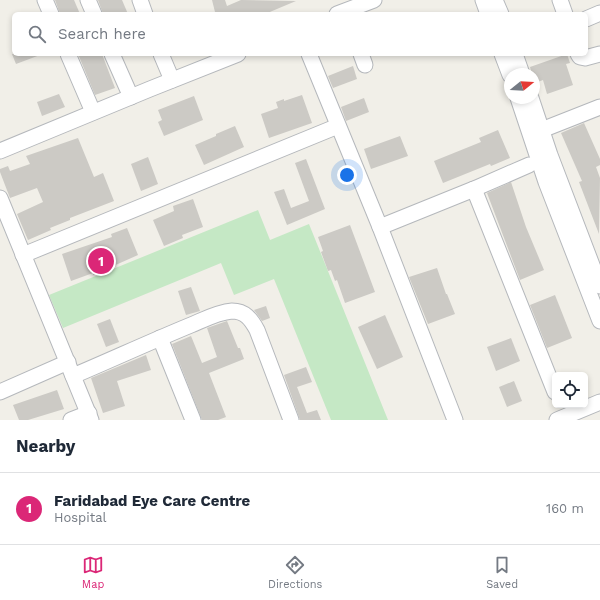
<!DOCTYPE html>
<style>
:root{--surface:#fff;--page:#f2f2f3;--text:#1f2937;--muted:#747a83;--line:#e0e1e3;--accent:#db2777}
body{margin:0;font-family:"Work Sans",sans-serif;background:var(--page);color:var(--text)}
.controls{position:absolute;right:12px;bottom:12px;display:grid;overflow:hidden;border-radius:6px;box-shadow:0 2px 6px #0003}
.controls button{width:36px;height:36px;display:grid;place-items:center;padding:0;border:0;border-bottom:1px solid var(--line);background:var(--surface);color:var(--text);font:20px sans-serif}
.compass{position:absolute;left:504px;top:68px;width:36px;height:36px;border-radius:50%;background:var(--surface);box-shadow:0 2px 6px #0003;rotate:72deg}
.you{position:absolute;left:347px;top:175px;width:14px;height:14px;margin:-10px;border:3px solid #fff;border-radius:50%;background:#1a73e8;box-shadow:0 0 0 6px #1a73e833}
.badge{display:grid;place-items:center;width:26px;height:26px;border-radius:50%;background:var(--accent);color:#fff;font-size:13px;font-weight:700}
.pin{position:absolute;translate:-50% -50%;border:2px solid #fff;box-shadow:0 1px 4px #0006}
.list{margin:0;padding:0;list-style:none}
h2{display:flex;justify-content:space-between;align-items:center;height:52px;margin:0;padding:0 16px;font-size:17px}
h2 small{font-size:13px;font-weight:400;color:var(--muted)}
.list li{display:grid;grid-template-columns:26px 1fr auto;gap:12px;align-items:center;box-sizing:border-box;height:72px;padding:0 16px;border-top:1px solid var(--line)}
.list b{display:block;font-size:15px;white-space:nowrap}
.list p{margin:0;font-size:13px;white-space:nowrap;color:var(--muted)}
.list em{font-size:13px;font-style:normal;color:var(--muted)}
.icon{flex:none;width:22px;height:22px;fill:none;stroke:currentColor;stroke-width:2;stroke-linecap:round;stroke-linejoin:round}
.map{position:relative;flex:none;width:600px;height:420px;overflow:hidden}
.search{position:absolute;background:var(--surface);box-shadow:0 2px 6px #0003;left:12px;right:12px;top:12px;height:44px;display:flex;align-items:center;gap:10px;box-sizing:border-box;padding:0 14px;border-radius:6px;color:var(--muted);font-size:15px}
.sheet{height:124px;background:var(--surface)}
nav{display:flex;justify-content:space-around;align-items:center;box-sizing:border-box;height:56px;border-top:1px solid var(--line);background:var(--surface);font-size:11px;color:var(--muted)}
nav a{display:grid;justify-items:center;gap:2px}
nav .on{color:var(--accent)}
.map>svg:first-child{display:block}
.green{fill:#c5e8c5}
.building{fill:#cccac5}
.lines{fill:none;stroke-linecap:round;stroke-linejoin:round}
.minor-casing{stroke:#b5b8bc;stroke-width:17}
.minor{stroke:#fff;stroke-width:15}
</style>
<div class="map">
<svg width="600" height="420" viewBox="0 0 600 420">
<rect width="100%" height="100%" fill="#f1efe8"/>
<polygon class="green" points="258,210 270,240 309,224 388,420 331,420 274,279 234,295 221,263 63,328 49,295"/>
<g class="building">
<polygon points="55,0 74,0 80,14 60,14"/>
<polygon points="98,0 122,0 128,14 103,14"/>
<polygon points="212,0 225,0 227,6 241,0 296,1 265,14 210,14 215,12"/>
<polygon points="12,54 40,54 40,55 16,64"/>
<polygon points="78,54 102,54 115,88 95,95"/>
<polygon points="567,54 570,63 566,64 573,85 547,94 543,80 535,83 534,74 532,74 530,67"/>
<polygon points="353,66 357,79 333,88 328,76"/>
<polygon points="59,94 65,107 42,116 37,102"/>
<polygon points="302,95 312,123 269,138 261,114 278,108 276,102 284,99 284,101"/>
<polygon points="194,96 203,120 164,136 158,122 162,120 158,110"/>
<polygon points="364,98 369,112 346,121 341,107"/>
<polygon points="584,123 600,159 600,165 596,167 600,178 599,234 579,182 582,181 561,133"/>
<polygon points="235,126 244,147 204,165 195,145 216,136 216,134"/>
<polygon points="498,130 510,158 491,166 490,164 443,183 434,161 481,142 479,138"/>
<polygon points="400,136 408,156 371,169 364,149"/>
<polygon points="78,138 94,177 103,173 114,201 70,218 70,220 50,228 51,230 28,240 17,214 43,202 37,188 10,198 0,172 0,169 8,166 10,171 30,164 26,156"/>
<polygon points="148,157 158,184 141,191 131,164"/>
<polygon points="306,159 325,209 287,225 274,192 284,189 291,208 309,201 295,163"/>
<polygon points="511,182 526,227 544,270 520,280 487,193"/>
<polygon points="193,199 203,227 182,235 183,238 164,246 153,220 174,211 173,206"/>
<polygon points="350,225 375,292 345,303 337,280 335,281 331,270 328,271 321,252 323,251 318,237"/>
<polygon points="127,228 138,255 111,267 112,268 93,275 93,273 71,281 62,254 112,237 111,234"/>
<polygon points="437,268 446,294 447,294 455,314 428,324 409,277"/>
<polygon points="191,287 200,311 186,315 178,291"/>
<polygon points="555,295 572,338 547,348 530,305"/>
<polygon points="266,306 270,318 262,321 254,310"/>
<polygon points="385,315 403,357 377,369 358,327"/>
<polygon points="110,319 119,342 106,347 97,324"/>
<polygon points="227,321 238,348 240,348 244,359 209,373 226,417 218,420 202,420 172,344 191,336 202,363 217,357 207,328"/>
<polygon points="511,338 520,361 496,371 487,347"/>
<polygon points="146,355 151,370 117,381 125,406 103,413 91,378"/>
<polygon points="306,367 312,382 297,387 307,413 317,410 321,420 300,420 284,375"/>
<polygon points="514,381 522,401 507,407 499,387"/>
<polygon points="57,390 64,409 28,420 19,420 13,405"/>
</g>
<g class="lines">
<g class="minor-casing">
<g id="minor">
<polyline points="45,0 51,14"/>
<polyline points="88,0 94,14"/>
<polyline points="140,0 145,14"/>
<polyline points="483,0 488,14"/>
<polyline points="495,0 501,14"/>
<polyline points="560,0 565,14"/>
<polyline points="337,14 374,0"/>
<polyline points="586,19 600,13"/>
<polyline points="68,54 93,112"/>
<polyline points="112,54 131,97"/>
<polyline points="161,54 172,80"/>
<polyline points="309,54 380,227 455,420"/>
<polyline points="361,54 365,65"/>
<polyline points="502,54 510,75"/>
<polyline points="515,54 522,74"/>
<polyline points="578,54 580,57 585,58 600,54"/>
<polyline points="518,98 546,182 600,321"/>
<polyline points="531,98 550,155 600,286"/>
<polyline points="534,133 600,107"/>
<polyline points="0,151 150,89 238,54"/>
<polyline points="474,189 555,392"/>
<polyline points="0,198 91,420"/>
<polyline points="380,227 474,189 529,165"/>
<polyline points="23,255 338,126"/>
<polyline points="160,338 193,420"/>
<path d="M73,376c40,-17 79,-35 118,-51 12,-5 27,-13 41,-14 13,0 19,8 25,19l34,90"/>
<polyline points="0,392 68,362"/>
<polyline points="71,420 89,413"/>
<polyline points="557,420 600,402"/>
</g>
</g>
<use href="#minor" class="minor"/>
</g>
</svg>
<div class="controls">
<button><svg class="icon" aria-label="locate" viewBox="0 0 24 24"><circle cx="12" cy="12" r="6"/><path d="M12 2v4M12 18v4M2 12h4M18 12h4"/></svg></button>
</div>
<svg class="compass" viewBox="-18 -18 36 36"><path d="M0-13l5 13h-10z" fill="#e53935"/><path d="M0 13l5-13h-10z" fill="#747a83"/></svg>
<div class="you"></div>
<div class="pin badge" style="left:101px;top:261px">1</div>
<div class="search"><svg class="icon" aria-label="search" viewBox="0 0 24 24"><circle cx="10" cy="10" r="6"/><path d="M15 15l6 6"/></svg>Search here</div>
</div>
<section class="sheet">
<h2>Nearby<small></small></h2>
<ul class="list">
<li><span class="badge">1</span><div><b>Faridabad Eye Care Centre</b><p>Hospital</p></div><em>160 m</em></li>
</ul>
</section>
<nav>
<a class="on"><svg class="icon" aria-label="map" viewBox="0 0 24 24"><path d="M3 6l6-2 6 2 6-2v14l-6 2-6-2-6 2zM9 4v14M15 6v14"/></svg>Map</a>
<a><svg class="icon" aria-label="directions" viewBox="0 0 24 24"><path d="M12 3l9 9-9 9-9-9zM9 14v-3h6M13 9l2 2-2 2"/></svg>Directions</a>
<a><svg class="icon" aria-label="saved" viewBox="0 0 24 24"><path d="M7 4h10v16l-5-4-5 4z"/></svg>Saved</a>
</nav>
